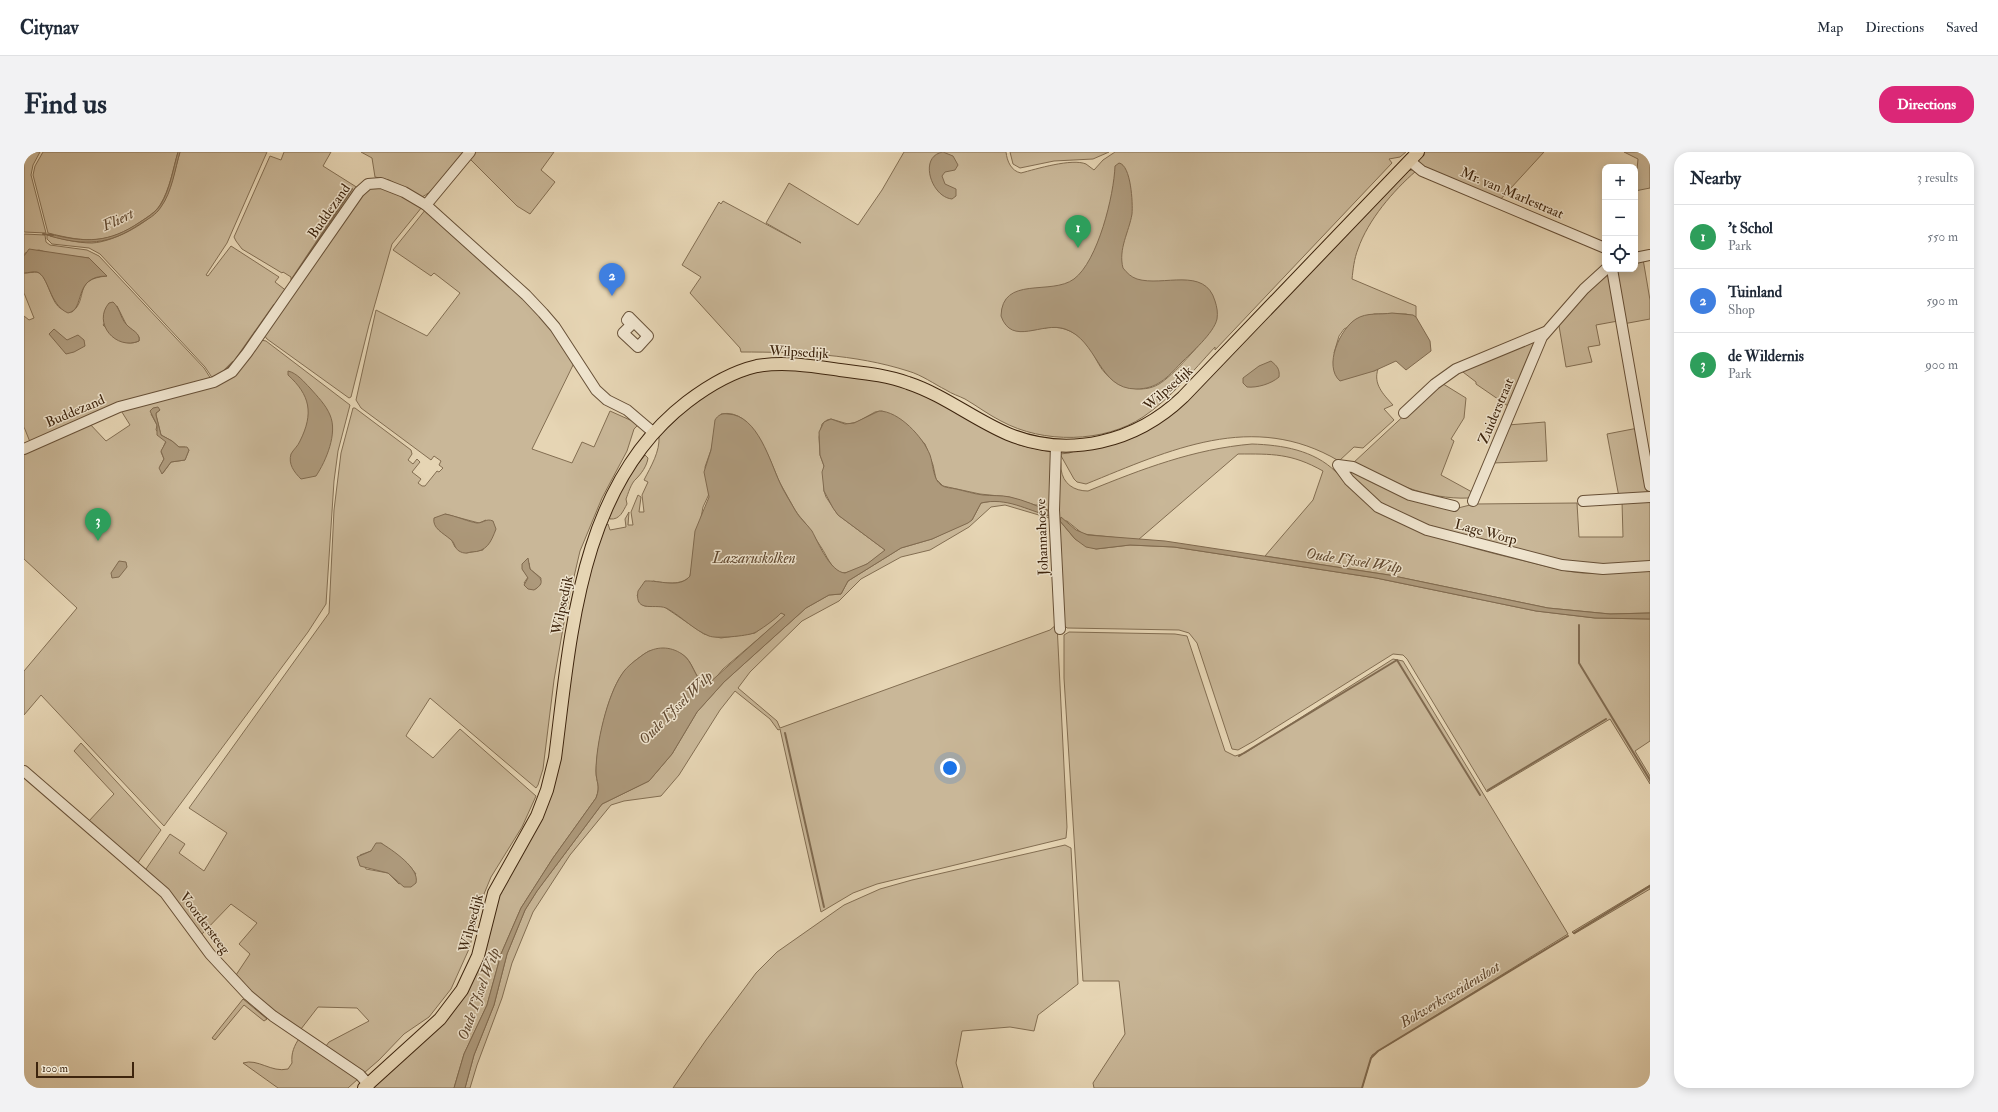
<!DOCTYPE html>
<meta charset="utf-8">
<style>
:root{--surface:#fff;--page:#f2f2f3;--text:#1f2937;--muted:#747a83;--line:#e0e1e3;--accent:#db2777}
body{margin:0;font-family:"IM FELL Double Pica",serif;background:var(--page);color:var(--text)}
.controls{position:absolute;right:12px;top:12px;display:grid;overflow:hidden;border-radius:8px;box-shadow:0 2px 10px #0003}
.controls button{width:36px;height:36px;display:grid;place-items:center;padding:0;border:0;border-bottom:1px solid var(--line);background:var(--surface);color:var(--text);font:20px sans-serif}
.scale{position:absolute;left:12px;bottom:10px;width:98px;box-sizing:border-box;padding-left:4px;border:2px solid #3d240d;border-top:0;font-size:11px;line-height:14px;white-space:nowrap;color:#3d240d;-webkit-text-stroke:3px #efe4ce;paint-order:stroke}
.you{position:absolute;left:926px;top:616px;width:14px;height:14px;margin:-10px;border:3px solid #fff;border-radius:50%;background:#1a73e8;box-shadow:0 0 0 6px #1a73e833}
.badge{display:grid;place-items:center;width:26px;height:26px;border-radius:50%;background:var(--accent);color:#fff;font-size:13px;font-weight:700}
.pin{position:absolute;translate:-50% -33px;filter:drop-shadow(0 1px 2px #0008)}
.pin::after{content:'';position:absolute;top:21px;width:14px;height:12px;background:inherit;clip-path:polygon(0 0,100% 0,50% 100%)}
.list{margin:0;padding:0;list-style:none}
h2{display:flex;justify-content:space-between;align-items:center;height:52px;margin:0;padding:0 16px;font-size:17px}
h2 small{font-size:13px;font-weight:400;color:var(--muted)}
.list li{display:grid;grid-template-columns:26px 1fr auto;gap:12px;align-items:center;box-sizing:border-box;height:64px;padding:0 16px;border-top:1px solid var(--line)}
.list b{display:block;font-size:15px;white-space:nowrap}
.list p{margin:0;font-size:13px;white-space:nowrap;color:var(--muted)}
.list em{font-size:13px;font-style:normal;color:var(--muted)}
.icon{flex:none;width:22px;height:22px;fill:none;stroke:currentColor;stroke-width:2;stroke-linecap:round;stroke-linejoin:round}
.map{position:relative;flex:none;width:1626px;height:936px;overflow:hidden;border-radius:16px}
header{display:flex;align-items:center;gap:24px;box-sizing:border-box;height:56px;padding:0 20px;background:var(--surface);border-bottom:1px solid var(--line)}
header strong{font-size:19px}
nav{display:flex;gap:22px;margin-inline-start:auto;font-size:14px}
.intro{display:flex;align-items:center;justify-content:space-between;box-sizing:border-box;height:96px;padding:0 24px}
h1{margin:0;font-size:28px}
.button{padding:10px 18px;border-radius:16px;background:var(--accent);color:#fff;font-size:14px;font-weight:700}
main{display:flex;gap:24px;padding:0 24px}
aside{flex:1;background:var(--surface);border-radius:16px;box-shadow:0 2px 10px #0003}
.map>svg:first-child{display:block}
.green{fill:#c9b798;stroke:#836e52;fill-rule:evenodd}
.water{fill:#ad997b;stroke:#806a4f}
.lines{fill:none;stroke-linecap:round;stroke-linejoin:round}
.stream{stroke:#806a4f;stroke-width:2}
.minor-casing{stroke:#675037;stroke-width:12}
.major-casing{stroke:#3d240d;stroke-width:14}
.minor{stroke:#efe4ce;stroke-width:10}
.major{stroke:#e6d5b4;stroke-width:12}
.labels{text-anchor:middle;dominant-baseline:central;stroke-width:3;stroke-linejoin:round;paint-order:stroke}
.street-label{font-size:14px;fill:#3d240d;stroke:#efe4ce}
.water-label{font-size:15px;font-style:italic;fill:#5f472e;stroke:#efe4ce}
</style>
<header>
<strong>Citynav</strong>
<nav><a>Map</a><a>Directions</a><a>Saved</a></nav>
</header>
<div class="intro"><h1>Find us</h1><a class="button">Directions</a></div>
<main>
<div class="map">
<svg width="1626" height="936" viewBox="0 0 1626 936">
<rect width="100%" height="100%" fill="#e6d5b4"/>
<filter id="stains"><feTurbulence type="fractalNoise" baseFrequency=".005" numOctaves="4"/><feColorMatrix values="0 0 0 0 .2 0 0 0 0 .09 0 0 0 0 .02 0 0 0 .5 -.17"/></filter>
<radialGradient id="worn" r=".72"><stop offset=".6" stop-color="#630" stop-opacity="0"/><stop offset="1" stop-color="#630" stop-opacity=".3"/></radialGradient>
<g class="green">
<polygon points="0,0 16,0 9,13 7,23 22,81 0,80"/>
<path d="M19,0h135c-5,17 -8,37 -18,53 -5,8 -13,12 -21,18 -33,22 -55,19 -91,10l-15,-58 2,-9z"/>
<path d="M156,0h87l-40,91 -21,32 2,1 23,-30 48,31 -4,5 13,10 -51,71 -24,16 -8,-12 -105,-113 -11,-6 -37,-4 -5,-5v-4c15,4 30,8 45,8 22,-1 62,-22 72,-42 8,-14 11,-33 16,-49z"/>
<polygon points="260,0 307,0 299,14 334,36 270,131 267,129 267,125 259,120 258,121 218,97 212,89 210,85 246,4 257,8"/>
<path d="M337,0h102l1,1c-8,9 -32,42 -43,44l-32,-17 -14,-3 -3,-19z"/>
<polygon points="449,0 530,0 517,18 531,30 506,62 493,54 446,7"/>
<path d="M880,0h102c1,9 5,19 15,21 15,-4 51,-15 65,-9 3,2 5,4 8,6l9,-10 12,-8h291l-6,5 -11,2 3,4 -177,187v-3c-22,24 -45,52 -72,70 -39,26 -100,27 -142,4 -12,-6 -24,-15 -36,-22 -6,-3 -13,-5 -19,-9 -12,-6 -24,-15 -38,-19 -53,-17 -111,-19 -167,-19l-1,-4 -50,-55 11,-16 -19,-12 37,-63 2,2 2,-3 78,42 -35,-20 23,-40 69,42 24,-35zM1178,137l10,40c-9,12 -40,48 -53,55 -16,10 -41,4 -53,-10 -6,-6 -9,-13 -13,-21 -9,-17 -28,-29 -48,-25z"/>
<polygon points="986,0 1085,0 1069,7 1030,9 996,16 989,12"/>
<polygon points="1399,0 1520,0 1475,49 1409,22 1394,10"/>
<polygon points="1600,0 1626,0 1626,36 1611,39 1614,7"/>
<path d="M1388,18l4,1c-23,20 -48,49 -58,78 -4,10 -5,21 -6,30l64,27v11l-10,-3h-32l-30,15 -5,7 -5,17 40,18 4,-2c-5,15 5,25 15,36l-9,4 10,11 -31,28 -9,-1 -15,14c-86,-51 -169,-11 -253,23l-9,-2 -3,-3 -14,-25 9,-1 82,-27 254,-255z"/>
<polygon points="361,35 398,55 368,92 345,173 327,245 325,246 243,187 240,183 334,46 344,36"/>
<path d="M402,57l105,93 44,59 -43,88 40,14 10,-21 12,5 16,-36 29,13 -5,5 -7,22 -25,47 -22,53 -14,60 -12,69 -11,89 -5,16 -2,3 -106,-90 -23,36 -1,2 27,22 27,-29 76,67 -14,31 -31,50 -7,17 -15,55 -18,40 -22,28 -25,17 -25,26 -15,13 -38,-27 3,-4 40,-21 -12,-13 -39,-1 -17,22 -27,-17 -40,-34 16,-24 -11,-10 18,-21 -26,-19 -31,32 -54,-67 24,-35 15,10 -6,9 25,18 23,-38 -38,-25 140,-195 5,-103 7,-57 12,-45h2l56,42 1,4 -4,6 5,4 4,-5 3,3 -8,10 9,7 -3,4 4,3h3l12,-15 2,1 4,-4 -4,-3 2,-4 -7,-5 -3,4 -70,-52 -5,-8 20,-90 51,26 33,-43 -26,-20 -3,3 -38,-26zM421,362l34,9 7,-3 -3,30 -17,3 -11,-6 -4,-8 -13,-10zM505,411l1,6 11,9 -1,7 -4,4 -12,-6 4,-6 -5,-7zM357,691l28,22 7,9 -17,10 -11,-11 -22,-4 -6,-14 11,-4z"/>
<path d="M0,82l21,1 1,7 4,3 37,5 12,6 105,112 7,11 -181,63 -6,-15v-111l5,4 5,-2 -10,-25v-20c4,0 10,-1 13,-1 11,3 13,29 23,36 3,2 8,3 12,4 17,-13 0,-33 35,-36l-18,-18 -37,-4 -13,-4 -14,3 -1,3zM93,154l9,18 13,13v4c-15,7 -26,-6 -36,-16z"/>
<polygon points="1619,107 1626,148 1626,167 1599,172 1592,117 1611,117 1611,108"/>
<polygon points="1585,118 1594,169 1572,173 1576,193 1564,195 1568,210 1542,215 1534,168"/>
<polygon points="1511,185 1510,200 1487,256 1452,232 1452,230 1435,217"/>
<path d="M237,188l5,1 84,64 -12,46 -4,30 -8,123 -18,28 -144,194 -123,-131 -17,20v-44l53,-63 -53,-49v-108l64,-29 18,19 24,-16 -10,-16 94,-25zM136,258l-4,3v2l5,20 11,6 7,6h6l4,3 -4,10 -14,2 -8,11 -3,-7 4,-7 -3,-7 5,-11 -10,-11 1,-5 -6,-11z"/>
<path d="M771,217l86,11 38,12 100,53 32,7 2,3 -4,56 -9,-6h-5l-26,-8 -29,-3 -37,-8 -7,-7 -3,-14 -8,-21 -17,-18 -26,-15 -7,1 -18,10 -9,2 -17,-5 -4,1 -5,4 -3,13 1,18 4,11v25l2,6 12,18 47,35c-6,8 -36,27 -46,22 -9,-6 -12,-16 -18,-25 -5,-7 -9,-15 -15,-23 -3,-4 -8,-9 -11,-14 -5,-9 -10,-18 -15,-27 -10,-21 -26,-76 -59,-69l-10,36 -6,17 4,27 -6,13 -13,69c-8,10 -26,7 -37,5l-16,14 4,9 4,2h18l41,28 17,4 34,-5 26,-20 3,1 1,2 -62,53 -10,12 -8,5c-10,-8 -13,-26 -22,-31 -6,-3 -26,-3 -34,-4 -10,6 -19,13 -26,22 -16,21 -26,72 -27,98 0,12 5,14 0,27l-43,60 -32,50 -20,46 -14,51 -23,49 -10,34h-85l77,-70 49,-116 49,-90 31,-180 27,-105 6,-3 2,6 16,-3 -1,-8 4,-7 -1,13h5l-2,-13 7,-17 3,2 -2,15h5l-2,-17 6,-13 -4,-2c7,-14 16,-28 15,-44l39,-37 32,-18 32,-11z"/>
<path d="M1416,230l26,16 -2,20 -13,21 3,2 -13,34 31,17 -3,6c-43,2 -79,-17 -117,-34z"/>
<polygon points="1521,270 1523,309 1468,311 1484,273"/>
<polygon points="1614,276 1625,340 1595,345 1583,282"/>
<path d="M1228,292c30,1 62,6 84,28 15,15 28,32 47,43 43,22 103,37 150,48 16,4 34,9 50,10 23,1 45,-1 67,-3v43l-40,1 -62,-6 -159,-33 -124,-19 48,-56 10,-29c-32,-18 -51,-17 -85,-17l-100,86 -55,-6 -16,-13h-7l15,18 21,10 34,-4 44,2 202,31 160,33 59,7 55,1v122l-15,10 15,25v8l-40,-65 -123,73 -80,-133 -4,-4 -10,-1 -139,87 -16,9 -6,-1 -35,-106 -8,-10 -10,-3 -112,-2 -3,-3 -6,-144 2,-22c1,4 1,6 1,10 2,15 13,22 27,22 54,-22 106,-42 164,-47z"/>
<path d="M621,303l3,3c-1,8 -7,16 -12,21 -5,4 -8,15 -10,20l1,5c-4,7 -7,16 -17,15l-2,-5 15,-31z"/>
<polygon points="1322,315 1434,356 1450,352 1553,351 1555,385 1599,385 1598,349 1626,346 1626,411 1604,414 1553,412 1475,395 1376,364 1336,339"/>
<polygon points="968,349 986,350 1026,364 1025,366 981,353 967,355 945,375 906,398 877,405 837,427 815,449 778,469 726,520 714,536 753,569 756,576 1026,478 1033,472 1043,675 1042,686 853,732 829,741 797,760 756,577 754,578 746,567 711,539 696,558 655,623 637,644 600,649 587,653 546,703 509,760 488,811 478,846 453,913 446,936 441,936 450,903 470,853 483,802 501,758 513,739 578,652 625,629 648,602 673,560 700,530 782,456 805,443 817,442 824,429 877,396 908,387 948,368 957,351"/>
<polygon points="1045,480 1151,482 1163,484 1201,599 1211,604 1221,601 1369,507 1379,509 1544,782 1348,903 1338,936 1070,936 1069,931 1101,882 1095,829 1059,829 1040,526 1040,483"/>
<polygon points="57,591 137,678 113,712 64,670 90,642 50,599"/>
<polygon points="1041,693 1047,696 1054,832 1014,863 1010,879 986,875 938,879 932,911 939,936 649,936 682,888 732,821 753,800 820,753 856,737 888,728"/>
<polygon points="1626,733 1626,737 1550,782 1548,780"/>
<polygon points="219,847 243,867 240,869 220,853 191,888 188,886"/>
<path d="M276,885l59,41 -11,10h-70l-35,-25c15,-5 28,10 45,6l4,-6c-1,-10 2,-17 8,-26z"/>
</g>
<g class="water">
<path d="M154,0h2c-5,17 -8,40 -19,55 -5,8 -13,12 -21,17 -31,21 -55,22 -90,12v-2c36,9 59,9 90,-12 8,-5 16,-10 21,-18 9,-15 12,-35 17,-52z"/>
<path d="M919,0l10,4 5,9 -3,5 -10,2 -3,4 3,8 11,5v7l-4,3c-21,-2 -34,-43 -9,-47z"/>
<path d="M1095,11c12,2 14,40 13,51 -3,18 -14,35 -9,54 4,5 8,9 14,11 26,8 68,-13 78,22 2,6 3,12 2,18 -3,14 -26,34 -36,44 -14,15 -24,26 -45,26 -38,0 -38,-49 -71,-60 -23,-8 -53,18 -64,-13 1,-41 50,-20 73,-37 24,-18 40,-84 41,-113z"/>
<path d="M5,97l60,9 18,18c-35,0 -21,34 -39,37 -19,-8 -19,-37 -31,-41 -3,-1 -9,1 -13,1v-17z"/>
<path d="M89,150c7,6 7,15 13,22 5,6 15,9 13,17 -23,10 -47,-18 -30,-38z"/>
<path d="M1368,161l21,2 3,2 14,24 1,10 -25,19 -10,-9 -22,10 -34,10c-17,-15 0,-52 16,-62 11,-7 24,-4 36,-6z"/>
<polygon points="30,177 43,188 54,183 60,188 61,194 50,200 42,202 25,182"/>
<path d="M1247,209c6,5 9,8 8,16 -8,7 -22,11 -32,10l-4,-4v-5l16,-12z"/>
<path d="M264,219c9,2 16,11 22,17 7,8 16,17 20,27 8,18 -4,46 -14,61l-15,3c-7,-7 -13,-15 -10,-25 2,-4 7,-8 9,-13 14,-28 10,-46 -12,-66z"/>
<polygon points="134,255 136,258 132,261 132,263 137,283 148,289 155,295 163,295 165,298 161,308 147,310 138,322 135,316 140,307 137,299 142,290 133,283 133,273 126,259 129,256"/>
<path d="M855,259c20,0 44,26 51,44 3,8 3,25 11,30 4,3 11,3 15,4 9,2 18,5 27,6 9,1 18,0 27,2 14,3 27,9 39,14l1,5c-24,-6 -43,-19 -69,-13l-9,17 -4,3 -36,16 -31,9 -53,33 -7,13 -12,1 -23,13 -82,74 -27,30 -25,42 -23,27 -47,23 -65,87 -12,19 -18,44 -13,51 -20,50 -9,33h-11l10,-34 23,-49 14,-51 20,-46 32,-50 43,-60c5,-13 0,-15 0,-27 0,-27 11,-75 26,-97 5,-8 14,-14 22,-20 12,-8 26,-8 38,0 11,7 12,23 23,32l3,-2 77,-69 -4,-2c-4,5 -22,18 -27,20 -8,3 -38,6 -45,3 -15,-6 -27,-19 -41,-27 -11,-7 -34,6 -30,-18l7,-10c14,-1 35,8 45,-5l5,-45 14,-34 -5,-25 7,-22 4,-30c3,-5 7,-7 13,-6 30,1 42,48 52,69 4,9 10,18 15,27 4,8 12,14 17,21 6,11 18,41 33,42l22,-9 18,-14 -47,-35 -5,-7 -9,-17 -2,-19 2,-6 -4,-11 -1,-23 5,-10 7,-3 14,5 9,-1z"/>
<path d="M421,362c11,2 24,8 32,9 7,0 9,-5 16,-2l3,8c-5,13 -9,23 -25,23 -4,1 -7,2 -12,-1 -5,-3 -4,-9 -9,-12 -7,-6 -18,-11 -16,-21z"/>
<polygon points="1037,365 1052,378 1064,383 1141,389 1365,423 1524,456 1586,462 1626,461 1626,467 1571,466 1512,459 1352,426 1150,395 1106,393 1072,397 1062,395 1051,387 1036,369"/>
<path d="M504,406l2,11c7,7 19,12 4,21l-6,-1 -4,-4 4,-7 -6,-9v-5z"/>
<polygon points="95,409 102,410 103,415 95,425 88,426 87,421"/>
<path d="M352,691h5c11,7 39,25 35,40l-5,4h-7l-16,-14 -28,-7 -3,-9 14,-6z"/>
</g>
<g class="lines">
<g class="stream">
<polyline points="19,82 29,83"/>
<polyline points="268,127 328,37"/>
<polyline points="212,207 250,153"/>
<polyline points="201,218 209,210"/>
<polyline points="1555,473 1555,511 1626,628"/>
<polyline points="761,581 800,755"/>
<polyline points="1215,604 1373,508 1456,643"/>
<polyline points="1464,638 1582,567"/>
<polyline points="1550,781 1626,734"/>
<polyline points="1338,936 1347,906 1354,899 1544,784"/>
</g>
<g class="minor-casing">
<g id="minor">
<polyline points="1386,9 1398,19 1581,96"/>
<polyline points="402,53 446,0"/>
<polyline points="1611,106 1626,103"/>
<polyline points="1588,117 1626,334"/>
<polygon points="605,165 624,184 614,195 599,181 608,172 603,168"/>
<polyline points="1380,261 1411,232 1432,217 1521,180"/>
<polyline points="1032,293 1030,358 1036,477"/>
<polyline points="0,297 95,255 190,230 208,220 223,201 335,40 344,32 357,31 380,40 402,53 502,143 519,161 531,175 572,238 583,248 603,258 630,281"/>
<polyline points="1449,349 1518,185 1560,137 1582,117"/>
<polyline points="1559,349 1626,345"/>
<polyline points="1430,354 1386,343 1329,315 1314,313 1325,328 1354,355 1403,378 1538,413 1579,417 1626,414"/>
<polyline points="0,619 141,741 186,802 224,843 249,864 336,923 345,933"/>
</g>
</g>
<g class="major-casing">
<path id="major" d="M340,936l76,-69 22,-29 16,-34 16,-63 43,-77 10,-26 8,-32c16,-124 24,-273 132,-356 21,-16 44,-30 70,-36 27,-5 56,0 83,4 23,3 46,5 68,13 36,12 65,36 100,51 61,25 128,8 175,-37l235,-245"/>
</g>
<use href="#minor" class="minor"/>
<use href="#major" class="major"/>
</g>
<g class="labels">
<g class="street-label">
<text transform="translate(1488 41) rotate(23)">Mr. van Marlestraat</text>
<text transform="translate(305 59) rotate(-55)">Buddezand</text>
<text transform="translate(775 200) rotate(3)">Wilpsedijk</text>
<text transform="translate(1144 236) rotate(-41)">Wilpsedijk</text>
<text transform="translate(51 259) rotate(-23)">Buddezand</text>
<text transform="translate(1472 259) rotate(-67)">Zuiderstraat</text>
<text transform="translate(1462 380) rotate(15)">Lage Worp</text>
<text transform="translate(1018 385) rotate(-92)">Johannahoeve</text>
<text transform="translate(538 453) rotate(-78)">Wilpsedijk</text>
<text transform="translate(181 771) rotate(53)">Voordersteeg</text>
<text transform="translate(447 771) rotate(-75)">Wilpsedijk</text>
</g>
<g class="water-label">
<text transform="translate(94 68) rotate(-25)">Fliert</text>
<text x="730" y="406">Lazaruskolken</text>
<text transform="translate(1330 409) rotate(9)">Oude IJssel Wilp</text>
<text transform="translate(652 556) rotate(-45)">Oude IJssel Wilp</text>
<text transform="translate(455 842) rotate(-70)">Oude IJssel Wilp</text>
<text transform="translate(1426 843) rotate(-31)">Bolwerksweidensloot</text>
</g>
</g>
<rect width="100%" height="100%" filter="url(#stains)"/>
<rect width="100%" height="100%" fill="url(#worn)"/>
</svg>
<div class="controls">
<button>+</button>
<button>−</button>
<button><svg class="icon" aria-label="locate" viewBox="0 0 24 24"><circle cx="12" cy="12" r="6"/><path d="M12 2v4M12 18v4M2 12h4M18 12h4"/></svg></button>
</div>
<div class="scale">100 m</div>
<div class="you"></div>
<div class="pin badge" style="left:1054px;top:96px;background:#2e9e5b">1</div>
<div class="pin badge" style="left:588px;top:144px;background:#3f7fe0">2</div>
<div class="pin badge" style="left:74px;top:389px;background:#2e9e5b">3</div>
</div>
<aside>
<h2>Nearby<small>3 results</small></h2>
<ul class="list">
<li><span class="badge" style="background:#2e9e5b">1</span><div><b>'t Schol</b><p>Park</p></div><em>550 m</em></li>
<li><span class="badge" style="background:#3f7fe0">2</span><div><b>Tuinland</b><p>Shop</p></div><em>590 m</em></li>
<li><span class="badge" style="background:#2e9e5b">3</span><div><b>de Wildernis</b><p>Park</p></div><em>900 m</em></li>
</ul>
</aside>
</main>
